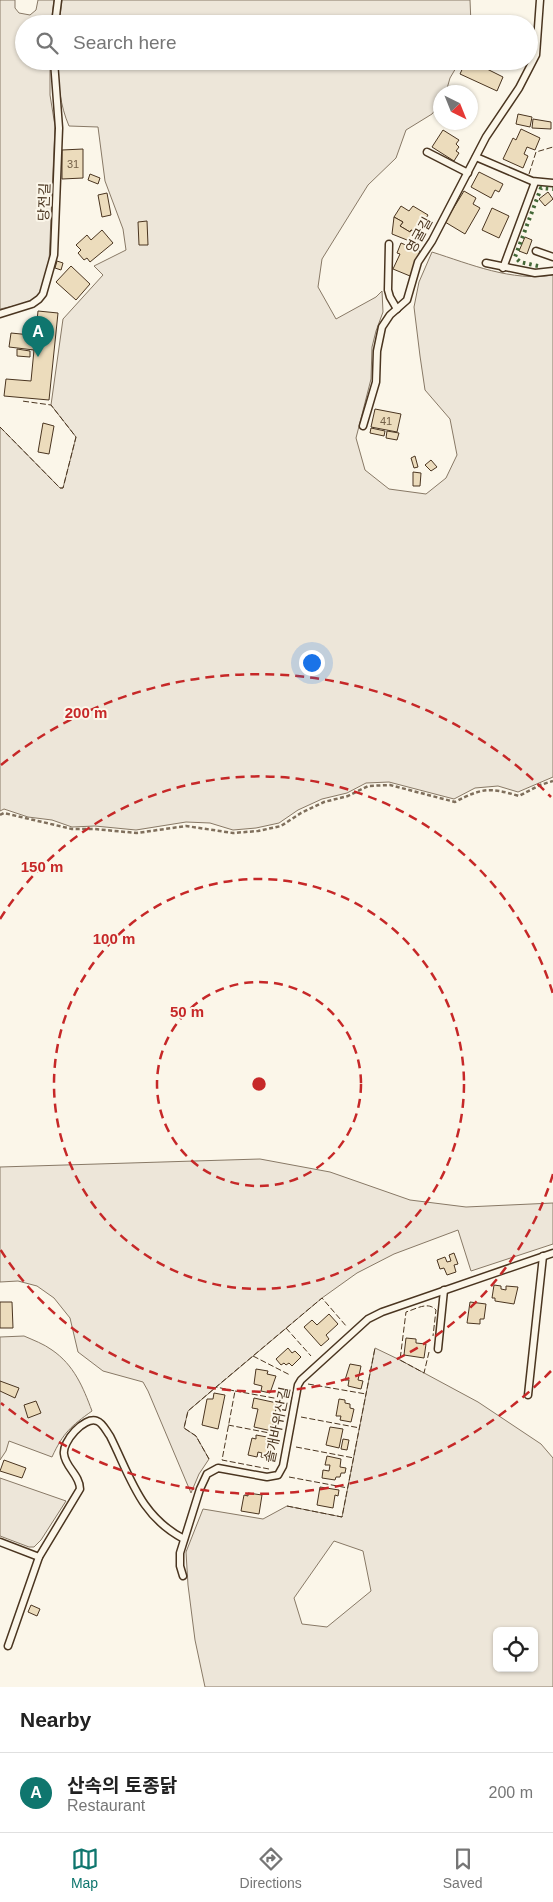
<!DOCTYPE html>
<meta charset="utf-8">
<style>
:root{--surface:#fff;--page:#f6f6f6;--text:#222;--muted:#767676;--line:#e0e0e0;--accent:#0f766e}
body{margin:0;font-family:Arial,"Noto Sans KR",sans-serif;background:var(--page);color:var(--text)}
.controls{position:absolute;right:15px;bottom:15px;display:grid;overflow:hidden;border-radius:8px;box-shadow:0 1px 4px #0004}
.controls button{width:45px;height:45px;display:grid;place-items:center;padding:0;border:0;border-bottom:1px solid var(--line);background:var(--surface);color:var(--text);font:25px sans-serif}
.compass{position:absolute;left:433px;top:85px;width:45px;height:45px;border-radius:50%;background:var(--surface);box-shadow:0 1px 4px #0004;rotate:137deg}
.you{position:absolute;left:311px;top:662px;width:18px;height:18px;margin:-12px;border:4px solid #fff;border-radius:50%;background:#1a73e8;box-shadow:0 0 0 8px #1a73e833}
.badge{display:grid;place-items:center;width:32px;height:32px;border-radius:50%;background:var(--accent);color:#fff;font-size:16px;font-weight:700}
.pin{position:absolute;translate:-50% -41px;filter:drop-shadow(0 1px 2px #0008)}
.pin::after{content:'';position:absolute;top:26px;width:18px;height:15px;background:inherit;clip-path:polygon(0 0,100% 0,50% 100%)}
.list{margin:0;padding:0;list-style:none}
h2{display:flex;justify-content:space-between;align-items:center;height:65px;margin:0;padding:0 20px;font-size:21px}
h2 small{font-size:16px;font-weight:400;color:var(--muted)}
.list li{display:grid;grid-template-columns:32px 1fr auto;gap:15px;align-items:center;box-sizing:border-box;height:80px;padding:0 20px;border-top:1px solid var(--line)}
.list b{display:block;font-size:19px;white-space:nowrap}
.list p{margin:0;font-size:16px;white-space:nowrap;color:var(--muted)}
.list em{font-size:16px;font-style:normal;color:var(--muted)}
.icon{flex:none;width:28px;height:28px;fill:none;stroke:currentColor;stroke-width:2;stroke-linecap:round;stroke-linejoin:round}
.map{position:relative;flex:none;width:553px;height:1687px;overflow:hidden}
.search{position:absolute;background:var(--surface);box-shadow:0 1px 4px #0004;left:15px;right:15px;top:15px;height:55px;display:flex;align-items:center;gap:12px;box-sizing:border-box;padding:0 18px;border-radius:28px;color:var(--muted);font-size:19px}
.sheet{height:145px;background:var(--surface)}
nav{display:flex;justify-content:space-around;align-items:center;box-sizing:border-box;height:70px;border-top:1px solid var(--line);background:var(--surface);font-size:14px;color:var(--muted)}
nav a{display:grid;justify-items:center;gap:2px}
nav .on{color:var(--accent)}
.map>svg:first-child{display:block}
.green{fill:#ede6d9;stroke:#887966;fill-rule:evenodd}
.building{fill:#ecdcbc;stroke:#4a3520}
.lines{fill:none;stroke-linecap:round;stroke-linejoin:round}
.lane-casing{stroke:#4a3520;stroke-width:9}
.path{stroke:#7f6f5c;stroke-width:2.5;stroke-dasharray:4 2.5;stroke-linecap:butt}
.lane{stroke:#fbf6e9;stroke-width:6}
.hedge{stroke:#436837;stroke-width:4;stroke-dasharray:2.5 4;stroke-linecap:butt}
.fence{stroke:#4a3520;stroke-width:1;stroke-dasharray:6 2.5;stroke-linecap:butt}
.ring{fill:none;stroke:#c62828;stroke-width:2.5;stroke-dasharray:9 6}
.labels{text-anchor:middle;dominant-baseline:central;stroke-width:4;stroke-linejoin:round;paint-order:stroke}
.number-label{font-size:11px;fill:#725f47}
.street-label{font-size:14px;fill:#4a3520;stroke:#fbf6e9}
.centre{fill:#c62828;stroke:#fbf6e9;stroke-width:2.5}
.ring-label{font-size:15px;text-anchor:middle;font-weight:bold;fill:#c62828;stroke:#fbf6e9;stroke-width:4;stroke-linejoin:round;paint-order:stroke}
</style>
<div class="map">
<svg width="553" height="1687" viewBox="0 0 553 1687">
<rect width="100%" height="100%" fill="#fbf6e9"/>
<g class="green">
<polygon points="0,0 15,0 15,8 19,13 30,15 36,10 38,0 54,0 51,24 24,24 24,61 50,61 50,95 55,126 49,263 41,292 36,298 23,304 0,309"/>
<polygon points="62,0 470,0 471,24 59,24"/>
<path d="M58,61h402l-10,17 -4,14h-6v12l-8,10 -26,16 -10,28 -28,27 -46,74 -4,28 18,32 40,-22 6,-6 1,21 -7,19 -4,16 -1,32 -15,59 9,32 24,19 37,5 20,-16 11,-23 -7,-36 -25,-29 -5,-34 -6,-49 5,-25 13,-30c38,12 80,30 121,23v502l-35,15 -20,-6 -23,2 -21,11 -65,-17 -23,1 -19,10 -25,6 -24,11 -19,13 -23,5 -23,2 -23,-7 -24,-1 -50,8 -41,-4 -23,1 -20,-7 -24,-3 -24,-8 -4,2v-384l60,61h3l13,-51 -25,-32 12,-86 40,-44 -9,-9 32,-16 -3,-21 -18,-48 -7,-54 -29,-1c-9,-21 -11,-42 -11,-65z"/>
<polygon points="260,1159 330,1172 410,1200 466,1207 553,1203 553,1244 471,1271 458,1230 394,1254 357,1273 322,1298 188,1411 184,1428 196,1436 209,1459 199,1474 191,1493 148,1391 143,1382 103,1371 78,1352 70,1318 54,1298 37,1286 18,1281 0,1282 0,1167"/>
<path d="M24,1336c9,4 20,8 28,14 22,15 31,37 40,61 -21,15 -29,22 -40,46l-43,-16 -3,10 -6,9v-123z"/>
<path d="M375,1348l25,12 78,42 63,42 12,14v229h-348l-10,-47 -7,-55 -2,-33 17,-43 60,10 24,-13 55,11zM334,1541l29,10 8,40 -44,36 -25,-3 -8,-26zM497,1631h37v37h-37z"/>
<polygon points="0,1478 66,1501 41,1540 34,1547 29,1547 0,1536"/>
</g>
<g class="building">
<polygon points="466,61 471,64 473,62 503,77 497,91 460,74"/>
<polygon points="518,114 532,117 530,127 516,124"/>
<polygon points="533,119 551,122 551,129 532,128"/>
<polygon points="521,129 540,138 535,150 527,147 524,154 528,156 523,168 503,159 513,138 516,140"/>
<polygon points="443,130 459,140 456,144 459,147 456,151 459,153 454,161 432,147"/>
<polygon points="83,149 83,178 62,179 62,150"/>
<polygon points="479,172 503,184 499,192 495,190 491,198 471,187"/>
<polygon points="90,174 100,178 98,184 88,180"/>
<polygon points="464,191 476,198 473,204 480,208 465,234 445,222"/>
<polygon points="548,192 553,199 545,206 539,199"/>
<polygon points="107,193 111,215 102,217 98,195"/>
<polygon points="401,206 409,211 413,206 428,215 417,233 411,230 410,232 400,226 403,222 394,217"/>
<polygon points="492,208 509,216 499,238 482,230"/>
<polygon points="394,217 403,222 400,226 410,232 411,230 417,233 412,242 392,234"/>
<polygon points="147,221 148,245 139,245 138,222"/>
<polygon points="102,230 113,243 90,262 87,258 84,260 78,253 81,250 76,245 87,235 91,240"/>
<polygon points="525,237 532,240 527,254 519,251"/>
<polygon points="401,243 420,251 410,276 393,269 400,254 397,253"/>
<polygon points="57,261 63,263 61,270 55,268"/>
<polygon points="71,266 90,284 76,300 56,282"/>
<polygon points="38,311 58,313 49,400 4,396 6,379 31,381 34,350 9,347 11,333 31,335 32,321 37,321"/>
<polygon points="17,349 30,351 30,357 17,356"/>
<polygon points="375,409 401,414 397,432 371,427"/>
<polygon points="43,423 54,426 49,454 38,452"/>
<polygon points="371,428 385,431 384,436 370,433"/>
<polygon points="387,431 399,433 397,440 386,438"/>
<polygon points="415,456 418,467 414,468 411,458"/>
<polygon points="431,460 437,467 431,471 425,465"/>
<polygon points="413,472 421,473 420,486 413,486"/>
<polygon points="454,1253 458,1264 454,1265 456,1272 447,1275 444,1268 440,1269 437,1260 445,1257 447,1262 451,1261 449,1255"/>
<polygon points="494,1285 501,1286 501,1289 506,1290 506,1286 518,1287 514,1304 495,1301 495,1298 492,1298"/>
<polygon points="0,1302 12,1302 13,1328 0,1328"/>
<polygon points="470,1302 486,1304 484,1319 480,1319 480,1324 467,1323"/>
<polygon points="329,1314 338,1324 326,1335 329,1339 321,1346 304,1327 312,1320 317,1325"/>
<polygon points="406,1338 416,1339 416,1343 426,1344 424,1358 404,1355"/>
<polygon points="288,1348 292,1353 295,1351 301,1357 292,1366 289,1363 286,1365 284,1363 281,1365 276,1359"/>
<polygon points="350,1364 361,1366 358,1380 363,1381 361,1389 348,1386 349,1380 345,1380"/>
<polygon points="256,1369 268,1371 267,1374 276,1376 270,1393 261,1391 262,1386 254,1384"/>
<polygon points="0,1381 19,1388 15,1398 0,1391"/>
<polygon points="214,1393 225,1395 218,1429 202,1425 207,1399 213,1399"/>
<polygon points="254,1398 277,1403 272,1431 254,1427 258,1409 252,1408"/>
<polygon points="339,1399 345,1400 345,1403 350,1404 350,1408 354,1409 351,1422 340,1420 341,1416 336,1416"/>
<polygon points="36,1401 41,1413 28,1418 24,1405"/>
<polygon points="330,1427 343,1429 339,1448 326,1445"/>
<polygon points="256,1435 267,1437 266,1440 274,1442 271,1459 261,1457 262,1453 258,1452 257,1457 248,1455 252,1438 256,1439"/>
<polygon points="343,1439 349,1440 347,1450 341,1449"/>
<polygon points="327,1456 341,1459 340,1467 346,1468 345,1473 341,1473 340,1477 336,1477 335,1480 322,1478 323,1470 329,1471 330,1465 325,1465"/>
<polygon points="4,1460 26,1468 22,1478 0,1471"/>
<polygon points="320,1487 339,1490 338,1496 335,1495 333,1508 317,1505"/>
<polygon points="248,1493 262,1495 259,1514 241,1511 244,1495 248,1496"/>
<polygon points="31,1605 40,1609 37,1616 28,1612"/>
</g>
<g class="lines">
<g class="lane-casing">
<g id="lane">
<polyline points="55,24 58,0"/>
<polyline points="427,152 468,173"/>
<polyline points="476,157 532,181 553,183"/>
<polyline points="389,244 388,290 390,297 397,309"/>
<polyline points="536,251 553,257"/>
<polyline points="486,263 535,273 553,271"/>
<polyline points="503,268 535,182"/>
<polyline points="0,314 32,304 39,299 43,294 54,255 59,128 54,61"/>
<polyline points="363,426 376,382 377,351 382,327 390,315 407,300 418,262 432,241 486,137 519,88 536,55 540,0"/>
<polyline points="438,1349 444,1290"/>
<polyline points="528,1395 543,1256"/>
<polyline points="0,1542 39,1557"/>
<polyline points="183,1576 180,1566 180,1553 200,1489 207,1474 218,1468 267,1477 278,1475 283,1466 298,1385 301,1380 368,1319 382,1312 553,1253"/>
<path d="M8,1646l31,-89 41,-68c0,-14 -15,-22 -16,-35 -2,-12 20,-38 33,-33 6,2 9,10 13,15 21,42 30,80 74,103"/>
</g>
</g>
<path class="path" d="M0,815l4,-2 68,16h22l43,4 49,-7 47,7 25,-2 23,-5 20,-13 23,-11 24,-6 20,-10 22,-1 65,17c27,-14 34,-15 64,-6l21,-11 13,-4"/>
<use href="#lane" class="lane"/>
<polyline class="hedge" points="538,266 520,262 515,257 541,188 553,189"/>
<g class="fence">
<polyline points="529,174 536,152 553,147"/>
<polyline points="0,427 60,488 63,488 76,437 51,405 22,401"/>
<polyline points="286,1328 311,1356"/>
<path d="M429,1352l-5,21 -24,-13 6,-48c10,-3 22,-11 30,-2l-3,26"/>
<polyline points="253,1356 290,1375"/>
<polyline points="308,1384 366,1394"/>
<polyline points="235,1391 285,1400"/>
<polyline points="301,1417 360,1428"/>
<polyline points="228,1425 280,1435"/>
<polyline points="296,1447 354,1458"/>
<polyline points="209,1459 196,1436 184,1428 188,1411 216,1387"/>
<polyline points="269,1469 222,1460 235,1391 216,1387 322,1298 347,1327"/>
<polyline points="289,1477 348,1488"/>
<polyline points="287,1506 342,1517 375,1348"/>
</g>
</g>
<g class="ring">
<circle cx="259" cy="1084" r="102"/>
<circle cx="259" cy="1084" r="205"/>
<path d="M553 1174A307 307 0 0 1 0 1249M0 919A307 307 0 0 1 553 994"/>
<path d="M551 1371A410 410 0 0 1 1 1403M1 765A410 410 0 0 1 551 797"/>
</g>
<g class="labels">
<g class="number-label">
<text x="73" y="164">31</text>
<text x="386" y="421">41</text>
</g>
<g class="street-label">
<text transform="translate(44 202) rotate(-88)">당전길</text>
<text transform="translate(419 235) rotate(-61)">영굴길</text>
<text transform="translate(277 1425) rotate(-78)">솔개바위산길</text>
</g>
</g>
<circle cx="259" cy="1084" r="8" class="centre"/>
<g class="ring-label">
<text x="86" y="718">200 m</text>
<text x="42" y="872">150 m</text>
<text x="114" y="944">100 m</text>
<text x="187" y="1017">50 m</text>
</g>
</svg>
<div class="controls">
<button><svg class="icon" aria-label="locate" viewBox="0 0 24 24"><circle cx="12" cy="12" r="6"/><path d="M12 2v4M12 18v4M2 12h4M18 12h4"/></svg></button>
</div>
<svg class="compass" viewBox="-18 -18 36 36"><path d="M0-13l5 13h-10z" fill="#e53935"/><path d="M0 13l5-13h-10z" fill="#767676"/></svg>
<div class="you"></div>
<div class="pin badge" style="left:38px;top:357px">A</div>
<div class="search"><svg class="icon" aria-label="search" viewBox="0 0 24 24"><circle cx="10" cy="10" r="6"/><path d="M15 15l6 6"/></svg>Search here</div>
</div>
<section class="sheet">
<h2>Nearby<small></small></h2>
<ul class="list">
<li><span class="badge">A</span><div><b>산속의 토종닭</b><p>Restaurant</p></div><em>200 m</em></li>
</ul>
</section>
<nav>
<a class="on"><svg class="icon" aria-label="map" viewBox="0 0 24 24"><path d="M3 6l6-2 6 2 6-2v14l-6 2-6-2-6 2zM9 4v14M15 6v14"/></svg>Map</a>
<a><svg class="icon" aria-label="directions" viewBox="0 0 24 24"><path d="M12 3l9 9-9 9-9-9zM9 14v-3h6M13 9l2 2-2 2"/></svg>Directions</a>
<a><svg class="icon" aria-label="saved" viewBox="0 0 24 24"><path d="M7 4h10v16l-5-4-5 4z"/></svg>Saved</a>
</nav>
